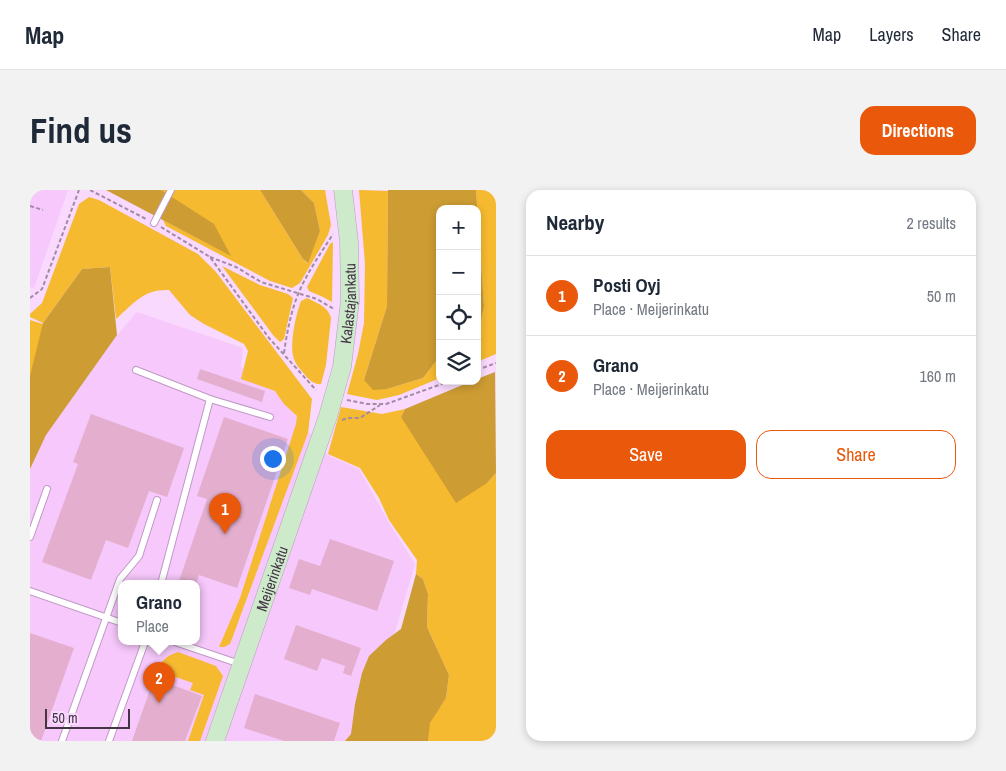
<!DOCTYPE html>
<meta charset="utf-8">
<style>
:root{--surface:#fff;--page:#f2f2f3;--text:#1f2937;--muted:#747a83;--line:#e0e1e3;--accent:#ea580c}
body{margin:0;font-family:"Archivo Narrow",sans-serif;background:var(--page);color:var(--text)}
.controls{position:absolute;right:15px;top:15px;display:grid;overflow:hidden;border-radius:10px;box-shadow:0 2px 8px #0003}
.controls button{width:45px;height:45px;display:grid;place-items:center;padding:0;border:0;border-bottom:1px solid var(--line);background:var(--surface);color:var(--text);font:25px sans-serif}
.scale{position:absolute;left:15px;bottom:12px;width:85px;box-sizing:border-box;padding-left:5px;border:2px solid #443446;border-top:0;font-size:14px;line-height:18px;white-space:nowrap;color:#443446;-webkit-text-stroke:4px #f9d9fd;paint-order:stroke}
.you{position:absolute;left:242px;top:268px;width:18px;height:18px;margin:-12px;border:4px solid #fff;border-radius:50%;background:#1a73e8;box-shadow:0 0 0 8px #1a73e833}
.badge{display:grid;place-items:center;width:32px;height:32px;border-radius:50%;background:var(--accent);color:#fff;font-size:16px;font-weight:700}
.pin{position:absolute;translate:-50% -41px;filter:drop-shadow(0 1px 2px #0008)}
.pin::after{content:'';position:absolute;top:26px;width:18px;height:15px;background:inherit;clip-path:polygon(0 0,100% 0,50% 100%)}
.popup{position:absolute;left:88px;top:390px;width:82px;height:65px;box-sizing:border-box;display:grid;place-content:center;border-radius:10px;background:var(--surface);filter:drop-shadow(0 1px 4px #0005);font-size:16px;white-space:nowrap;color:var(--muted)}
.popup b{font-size:19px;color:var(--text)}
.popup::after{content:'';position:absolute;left:50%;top:100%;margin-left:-10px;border:10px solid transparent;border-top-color:var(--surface)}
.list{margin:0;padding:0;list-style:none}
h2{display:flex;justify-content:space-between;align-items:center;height:65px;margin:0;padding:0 20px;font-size:21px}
h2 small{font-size:16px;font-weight:400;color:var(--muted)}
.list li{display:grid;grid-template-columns:32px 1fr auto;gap:15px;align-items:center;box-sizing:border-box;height:80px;padding:0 20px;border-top:1px solid var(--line)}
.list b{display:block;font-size:19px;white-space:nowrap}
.list p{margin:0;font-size:16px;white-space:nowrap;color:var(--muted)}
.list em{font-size:16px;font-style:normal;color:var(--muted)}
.actions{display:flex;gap:10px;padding:15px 20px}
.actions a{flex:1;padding:11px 0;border:1px solid var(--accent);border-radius:15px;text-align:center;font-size:18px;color:var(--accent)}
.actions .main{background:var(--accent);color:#fff}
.icon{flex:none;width:28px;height:28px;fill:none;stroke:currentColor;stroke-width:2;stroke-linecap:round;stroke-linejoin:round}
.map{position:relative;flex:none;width:466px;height:551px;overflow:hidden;border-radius:15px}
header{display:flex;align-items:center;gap:30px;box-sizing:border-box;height:70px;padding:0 25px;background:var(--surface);border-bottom:1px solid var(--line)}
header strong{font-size:24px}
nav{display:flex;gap:28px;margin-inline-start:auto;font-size:18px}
.intro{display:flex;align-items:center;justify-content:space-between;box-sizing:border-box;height:120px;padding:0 30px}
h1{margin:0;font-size:35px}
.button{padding:12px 22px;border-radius:15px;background:var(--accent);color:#fff;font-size:18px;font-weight:700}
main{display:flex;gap:30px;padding:0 30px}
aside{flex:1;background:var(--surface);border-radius:15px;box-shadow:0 2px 8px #0003}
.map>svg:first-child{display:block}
.built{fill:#f6c8fb;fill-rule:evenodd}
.green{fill:#f6ba30}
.forest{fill:#cd9c33}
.building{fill:#e4afcf}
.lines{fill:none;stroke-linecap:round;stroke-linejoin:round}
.lane-casing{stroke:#bf99c4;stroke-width:8}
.secondary-casing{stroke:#bf99c4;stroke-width:19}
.path{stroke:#a38ba6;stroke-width:2;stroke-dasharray:4 2.5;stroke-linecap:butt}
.lane{stroke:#fff;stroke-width:6}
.secondary{stroke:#cdebcb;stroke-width:18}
.labels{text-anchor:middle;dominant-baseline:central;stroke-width:4.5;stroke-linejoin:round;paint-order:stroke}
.street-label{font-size:15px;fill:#443446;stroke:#f9d9fd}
</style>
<header>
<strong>Map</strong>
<nav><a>Map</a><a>Layers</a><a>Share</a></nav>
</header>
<div class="intro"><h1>Find us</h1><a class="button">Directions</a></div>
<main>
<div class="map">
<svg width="466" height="551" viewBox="0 0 466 551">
<rect width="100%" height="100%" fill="#f9d9fd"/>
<g class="built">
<polygon points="0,0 38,0 4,98 0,97"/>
<path d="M107,122l106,36 -2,19 25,17 15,13 46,58 32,14 30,54 26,41 -52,177h-333v-305zM92,394h74v58h-74z"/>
</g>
<g class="green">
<polygon points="131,0 230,0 273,69 277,73 290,41 284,13 271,0 295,0 301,35 298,45 270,93 262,98 240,91 136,36 133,30 200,65"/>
<polygon points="329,0 358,1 357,116 334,190 357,199 393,188 410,166 410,188 369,205 347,210 317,204 328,164 334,133 335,74"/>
<polygon points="446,0 466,0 466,164 447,172 447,136 450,135 454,117"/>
<path d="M59,7l10,3 99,54 18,18 96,127 -4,34 -78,211 -6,3h-5l21,-49 56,-174 1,-8 -13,-12 -9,-13 -34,-12 7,-28 -4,-7 -40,-20 -14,-9 -21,-25c-25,-1 -35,13 -53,29l-6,-52 -28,2 -39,54 -13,-6v-3l12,-11 37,-99z"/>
<polygon points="303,52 302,112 293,107 279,101 277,97 300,54"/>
<polygon points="192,76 230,95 258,104 263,108 254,149 250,152 243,145"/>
<path d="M277,108c11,6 21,8 24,20l-5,47 -5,19c-6,1 -12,-4 -16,-9 -4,-5 -9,-10 -11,-16 -5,-14 2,-45 7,-58z"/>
<polygon points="0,130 32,140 0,223"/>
<polygon points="311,217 352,224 375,219 371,227 457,293 466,283 466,551 398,551 399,533 416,508 419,485 397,437 398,404 393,389 386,384 387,370 359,330 349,308 330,278 298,264"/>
<path d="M148,462l38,14 7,10 -23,65h-12l16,-46 -14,-5 3,-7 -35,-12c4,-12 9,-15 20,-19z"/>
</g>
<g class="forest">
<polygon points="76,0 131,0 184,34 201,66"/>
<polygon points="230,0 271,0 284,13 290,41 278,73 273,69"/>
<polygon points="358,0 446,0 454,117 450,135 447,136 447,19 410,19 410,166 393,188 357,199 343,200 334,190 357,116"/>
<polygon points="80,77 87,145 16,245 0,279 0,186 13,133 52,79"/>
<polygon points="465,182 466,283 457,293 426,313 371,227 375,219 442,191 447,191 447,189"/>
<polygon points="386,384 393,389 398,404 397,437 419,485 416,508 400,533 398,551 315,551 321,544 325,514 332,483 339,466 356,450 371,439"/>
</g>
<g class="building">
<polygon points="170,179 235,201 232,212 167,189"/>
<polygon points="61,224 154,258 137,307 119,301 98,358 76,350 61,390 12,372 48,274 43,272"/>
<polygon points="194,227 258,249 207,398 169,385 166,394 148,394 177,309 167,306"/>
<polygon points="300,349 364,371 347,421 282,399 280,405 259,398 269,369 290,376"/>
<polygon points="266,435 331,458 321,486 313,483 315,476 292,468 287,481 254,469"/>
<polygon points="0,443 44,458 11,551 0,551"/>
<polygon points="124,488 172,506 155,551 102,551"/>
<polygon points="225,504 310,533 304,551 254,551 214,538"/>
</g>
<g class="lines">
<g class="lane-casing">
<g id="lane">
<polyline points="124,33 141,0"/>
<polyline points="106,180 180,209"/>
<polyline points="0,347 17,299"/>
<polyline points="131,394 180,209 240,227"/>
<polyline points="0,401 92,433"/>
<polyline points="145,452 210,474"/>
<polyline points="32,551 90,389 109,366 127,310"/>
<polyline points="79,551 115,452"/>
</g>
</g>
<g class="secondary-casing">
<g id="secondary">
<path id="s1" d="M185,551l113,-325 14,-49 8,-66 -1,-59 -6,-52"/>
</g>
</g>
<g class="path">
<polyline points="60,0 116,29"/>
<polyline points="0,16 13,20"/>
<polyline points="131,37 180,67 239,148 286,200"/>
<polyline points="180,67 206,77 231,92 287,109 304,119"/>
<polyline points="0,108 12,99 49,0"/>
<path d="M254,163c3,-21 7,-42 15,-61 9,-21 22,-39 34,-58"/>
<polyline points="447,180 466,173"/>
<polyline points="317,210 337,214 356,214 420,191"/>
<polyline points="312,230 318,228 330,228 350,215"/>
</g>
<use href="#lane" class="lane"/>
<use href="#secondary" class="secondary"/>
</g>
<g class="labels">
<g class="street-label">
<text stroke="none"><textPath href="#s1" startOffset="459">Kalastajankatu</textPath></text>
<text stroke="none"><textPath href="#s1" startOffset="172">Meijerinkatu</textPath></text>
</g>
</g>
</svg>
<div class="controls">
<button>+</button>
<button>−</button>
<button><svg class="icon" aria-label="locate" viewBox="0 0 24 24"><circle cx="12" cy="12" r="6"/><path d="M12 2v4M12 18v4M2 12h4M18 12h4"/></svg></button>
<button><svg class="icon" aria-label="layers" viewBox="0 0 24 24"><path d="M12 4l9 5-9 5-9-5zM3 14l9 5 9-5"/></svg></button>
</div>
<div class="scale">50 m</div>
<div class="you"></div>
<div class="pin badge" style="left:195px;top:344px">1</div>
<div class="pin badge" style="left:129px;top:513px">2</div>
<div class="popup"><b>Grano</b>Place</div>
</div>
<aside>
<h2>Nearby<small>2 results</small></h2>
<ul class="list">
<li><span class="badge">1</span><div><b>Posti Oyj</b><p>Place · Meijerinkatu</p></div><em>50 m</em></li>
<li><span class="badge">2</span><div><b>Grano</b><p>Place · Meijerinkatu</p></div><em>160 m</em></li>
</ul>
<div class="actions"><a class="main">Save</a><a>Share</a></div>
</aside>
</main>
